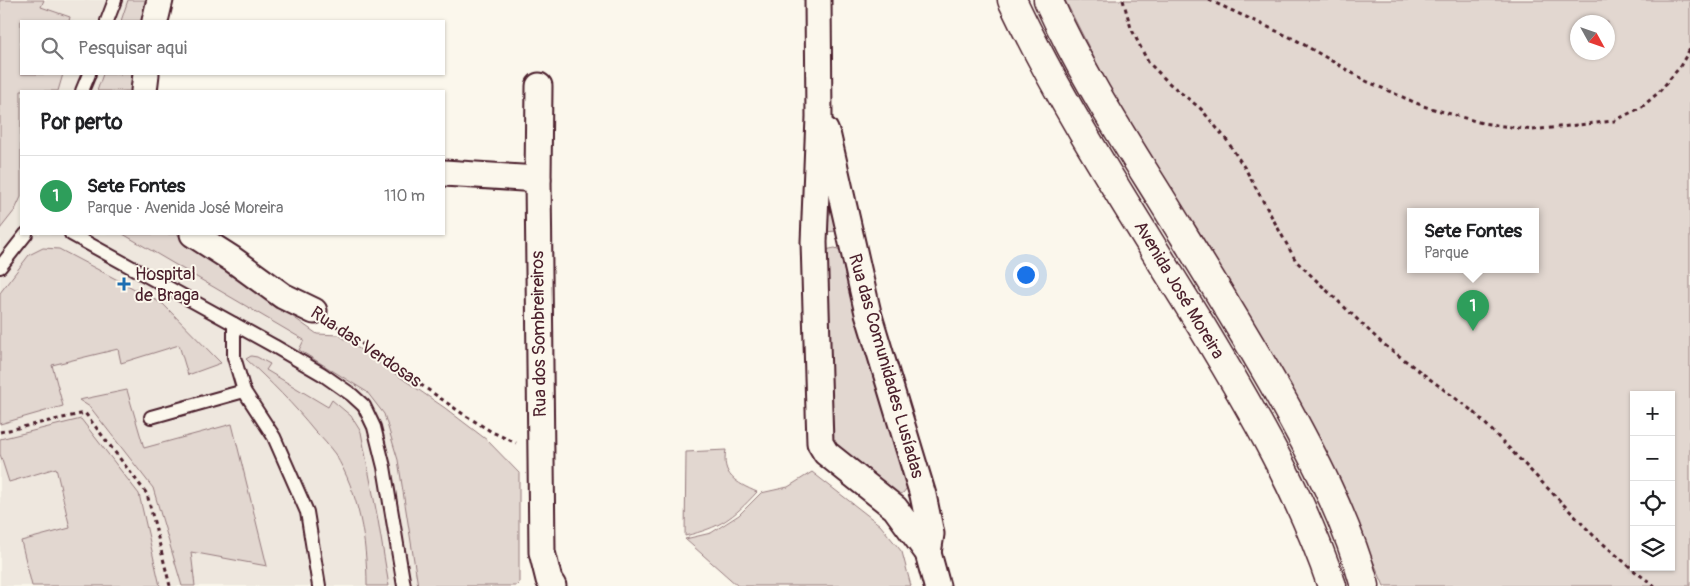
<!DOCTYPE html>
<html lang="pt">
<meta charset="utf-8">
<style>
:root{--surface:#fff;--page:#f6f6f6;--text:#202124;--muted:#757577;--line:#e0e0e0;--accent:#d93025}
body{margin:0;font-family:Pangolin,sans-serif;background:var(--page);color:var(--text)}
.controls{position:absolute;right:15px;bottom:15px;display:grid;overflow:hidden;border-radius:0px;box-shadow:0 1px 4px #0004}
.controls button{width:45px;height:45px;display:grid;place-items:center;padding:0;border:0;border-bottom:1px solid var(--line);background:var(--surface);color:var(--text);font:25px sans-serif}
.compass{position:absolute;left:1570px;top:15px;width:45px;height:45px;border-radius:50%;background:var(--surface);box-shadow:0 1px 4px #0004;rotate:130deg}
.you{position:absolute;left:1025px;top:274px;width:18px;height:18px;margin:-12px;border:4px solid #fff;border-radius:50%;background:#1a73e8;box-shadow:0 0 0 8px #1a73e833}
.badge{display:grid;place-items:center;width:32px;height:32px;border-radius:50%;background:var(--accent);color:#fff;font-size:16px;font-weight:700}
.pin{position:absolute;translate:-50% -41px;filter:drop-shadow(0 1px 2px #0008)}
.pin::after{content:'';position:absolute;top:26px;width:18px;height:15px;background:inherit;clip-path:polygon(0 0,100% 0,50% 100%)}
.popup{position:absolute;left:1407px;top:208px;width:132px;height:65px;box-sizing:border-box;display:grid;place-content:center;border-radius:0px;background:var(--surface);filter:drop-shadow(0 1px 4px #0005);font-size:16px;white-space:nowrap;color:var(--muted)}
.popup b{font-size:19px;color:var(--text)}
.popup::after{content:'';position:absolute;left:50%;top:100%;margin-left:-10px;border:10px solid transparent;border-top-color:var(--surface)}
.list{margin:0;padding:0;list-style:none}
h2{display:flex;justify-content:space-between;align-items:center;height:65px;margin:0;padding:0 20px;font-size:21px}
h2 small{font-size:16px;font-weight:400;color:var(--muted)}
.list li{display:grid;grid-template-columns:32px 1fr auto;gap:15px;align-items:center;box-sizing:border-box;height:80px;padding:0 20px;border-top:1px solid var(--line)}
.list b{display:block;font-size:19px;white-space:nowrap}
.list p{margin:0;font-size:16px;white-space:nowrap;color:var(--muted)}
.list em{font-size:16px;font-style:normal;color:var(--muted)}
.icon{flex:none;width:28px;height:28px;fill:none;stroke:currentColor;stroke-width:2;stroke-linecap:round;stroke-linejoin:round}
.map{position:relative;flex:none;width:1690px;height:586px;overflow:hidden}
.search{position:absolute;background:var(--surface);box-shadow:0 1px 4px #0004;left:20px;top:20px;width:425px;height:55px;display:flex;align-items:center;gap:12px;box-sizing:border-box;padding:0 18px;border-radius:0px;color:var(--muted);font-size:19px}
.panel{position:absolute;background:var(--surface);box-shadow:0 1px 4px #0004;left:20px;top:90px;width:425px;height:145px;border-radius:0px}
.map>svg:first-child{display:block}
.built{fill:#eee7de}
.green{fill:#e2d7d0;stroke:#967b7e;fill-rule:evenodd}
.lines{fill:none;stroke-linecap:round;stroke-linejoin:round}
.lane-casing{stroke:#4a1f2b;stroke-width:16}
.street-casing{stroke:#4a1f2b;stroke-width:29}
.secondary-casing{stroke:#4a1f2b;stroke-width:31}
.path{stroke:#4a1f2b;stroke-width:3;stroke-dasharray:4 4;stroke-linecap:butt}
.lane{stroke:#fbf7ec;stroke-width:12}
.street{stroke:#fbf7ec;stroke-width:25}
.secondary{stroke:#fbf7ec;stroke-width:28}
.poi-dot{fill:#1f6fb2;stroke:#fbf7ec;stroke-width:2}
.labels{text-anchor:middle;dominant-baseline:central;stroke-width:4;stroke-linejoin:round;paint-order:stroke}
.poi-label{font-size:18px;fill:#4a1f2b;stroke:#fbf7ec;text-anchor:start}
.street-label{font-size:18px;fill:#4a1f2b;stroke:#fbf7ec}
</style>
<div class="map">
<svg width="1690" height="586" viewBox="0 0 1690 586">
<rect width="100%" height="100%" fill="#fbf7ec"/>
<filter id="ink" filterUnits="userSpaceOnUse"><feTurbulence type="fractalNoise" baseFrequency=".02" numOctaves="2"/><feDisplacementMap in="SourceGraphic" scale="10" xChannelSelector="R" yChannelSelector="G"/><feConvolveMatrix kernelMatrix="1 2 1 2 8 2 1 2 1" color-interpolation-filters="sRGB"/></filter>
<g filter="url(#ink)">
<polygon class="built" points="0,0 145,0 141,21 21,21 21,74 133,74 131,91 21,91 21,234 177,234 433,417 445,408 487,440 519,473 519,583 516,586 0,586"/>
<g class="green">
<polygon points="0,0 44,0 41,7 70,17 69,21 21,21 21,74 63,74 58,91 21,91 21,197 15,210 0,229"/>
<polygon points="128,0 145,0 141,21 121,21"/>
<path d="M1065,0h625v586h-306l-61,-140 -212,-355zM1578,22h30v30h-30zM1410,212h126v58h-126zM1634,395h37v172h-37z"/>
<polygon points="103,74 133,74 131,91 97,91"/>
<polygon points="823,149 837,231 824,232"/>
<polygon points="123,234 177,234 317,334 339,335 445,408 487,440 519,473 519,583 516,586 418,586 398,460 384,414 367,392 299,350 304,340"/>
<polygon points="43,248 59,249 163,304 221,363 188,375 179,345 121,363 118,349 52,365 63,406 0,424 0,293 29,255"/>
<polygon points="835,248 844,251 849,259 842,261 846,278 853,276 910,484 903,493 892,496 839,453 829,437 825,250"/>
<path d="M251,356l6,1 13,7 -4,6 62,37 4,-7 19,16 10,16 17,88 11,66h-22c0,-45 -8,-93 -32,-132 -6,-8 -13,-16 -20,-23 -21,-26 -45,-50 -69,-72z"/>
<polygon points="127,390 144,448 232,424 267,566 191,552 195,586 182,586 153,488 90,407 79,400"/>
<polygon points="81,419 139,494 160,586 32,586 21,541 70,528 56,468 9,482 0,454 0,439"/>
<path d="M726,450c-5,25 10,33 31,42 -25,27 -36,35 -72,44l1,-84z"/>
<polygon points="812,472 880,525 902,552 911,586 738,586 685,539 711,533 739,515 761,493 788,487"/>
</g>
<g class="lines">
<g class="lane-casing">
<g id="lane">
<polyline points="107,21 115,0"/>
<polyline points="82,91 89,74"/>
<polyline points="71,234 274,346 322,374 352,395 364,406 374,427 384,467 404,586"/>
<polyline points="0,267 26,234"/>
<polyline points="234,324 234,357 244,391 274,437 307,512 319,586"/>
<polyline points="151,417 244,391"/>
</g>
</g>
<g class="street-casing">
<g id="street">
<polyline points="818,0 819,117 814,242 820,443 826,453 895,508 928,553 937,586"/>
<polyline points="155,21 160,0"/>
<polyline points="539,86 538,179 542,552 549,580 553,586"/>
<polyline points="144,91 146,74"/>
<polyline points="825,130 828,137 868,313 923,495 931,534 928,553"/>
<polyline points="444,173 538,179"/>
<polyline points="193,234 232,259 283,296 314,311"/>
</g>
</g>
<g class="secondary-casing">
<g id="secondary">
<path d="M1012,0c54,114 124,219 190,327 50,83 99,166 130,259"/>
<path d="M1048,0c31,69 72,133 112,197 40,65 81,130 119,197 34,61 67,124 86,192"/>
</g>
</g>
<g class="path">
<polyline points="1123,0 1131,28 1148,62 1170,84 1201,109 1226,139 1246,170 1296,261 1382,343 1475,413 1593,535 1637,573 1655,586"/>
<polyline points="1209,0 1296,40 1366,81 1423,106 1482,123 1532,130 1614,121 1642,107 1659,92 1679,68 1690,49"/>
<polyline points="335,325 463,414 492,432 516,443"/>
<polyline points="0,432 85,413 147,494 170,586"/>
</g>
<use href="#lane" class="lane"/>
<use href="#street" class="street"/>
<use href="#secondary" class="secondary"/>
</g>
</g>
<path class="poi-dot" d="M121.5 276.5h5v5h5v5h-5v5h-5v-5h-5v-5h5z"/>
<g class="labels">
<g class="poi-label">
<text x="135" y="274">Hospital<tspan x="135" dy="21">de Braga</tspan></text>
</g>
<g class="street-label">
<text transform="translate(1179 290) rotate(59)">Avenida José Moreira</text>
<text transform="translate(539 334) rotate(-91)">Rua dos Sombreireiros</text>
<text transform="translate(366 347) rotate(34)">Rua das Verdosas</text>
<text transform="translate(886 366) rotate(74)">Rua das Comunidades Lusíadas</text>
</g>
</g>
</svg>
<div class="controls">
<button>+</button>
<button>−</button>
<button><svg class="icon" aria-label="locate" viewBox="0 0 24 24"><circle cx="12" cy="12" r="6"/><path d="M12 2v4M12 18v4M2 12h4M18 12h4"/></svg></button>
<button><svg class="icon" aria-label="layers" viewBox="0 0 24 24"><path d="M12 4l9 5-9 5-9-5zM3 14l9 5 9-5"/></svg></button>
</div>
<svg class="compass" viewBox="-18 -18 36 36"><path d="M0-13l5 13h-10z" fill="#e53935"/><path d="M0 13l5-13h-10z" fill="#757577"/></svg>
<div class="you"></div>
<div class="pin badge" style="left:1473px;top:331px;background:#2e9e5b">1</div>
<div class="popup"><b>Sete Fontes</b>Parque</div>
<div class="search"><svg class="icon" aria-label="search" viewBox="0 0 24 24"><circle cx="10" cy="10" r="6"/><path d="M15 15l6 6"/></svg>Pesquisar aqui</div>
<section class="panel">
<h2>Por perto<small></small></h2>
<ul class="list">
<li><span class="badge" style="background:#2e9e5b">1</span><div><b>Sete Fontes</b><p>Parque · Avenida José Moreira</p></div><em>110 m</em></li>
</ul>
</section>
</div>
